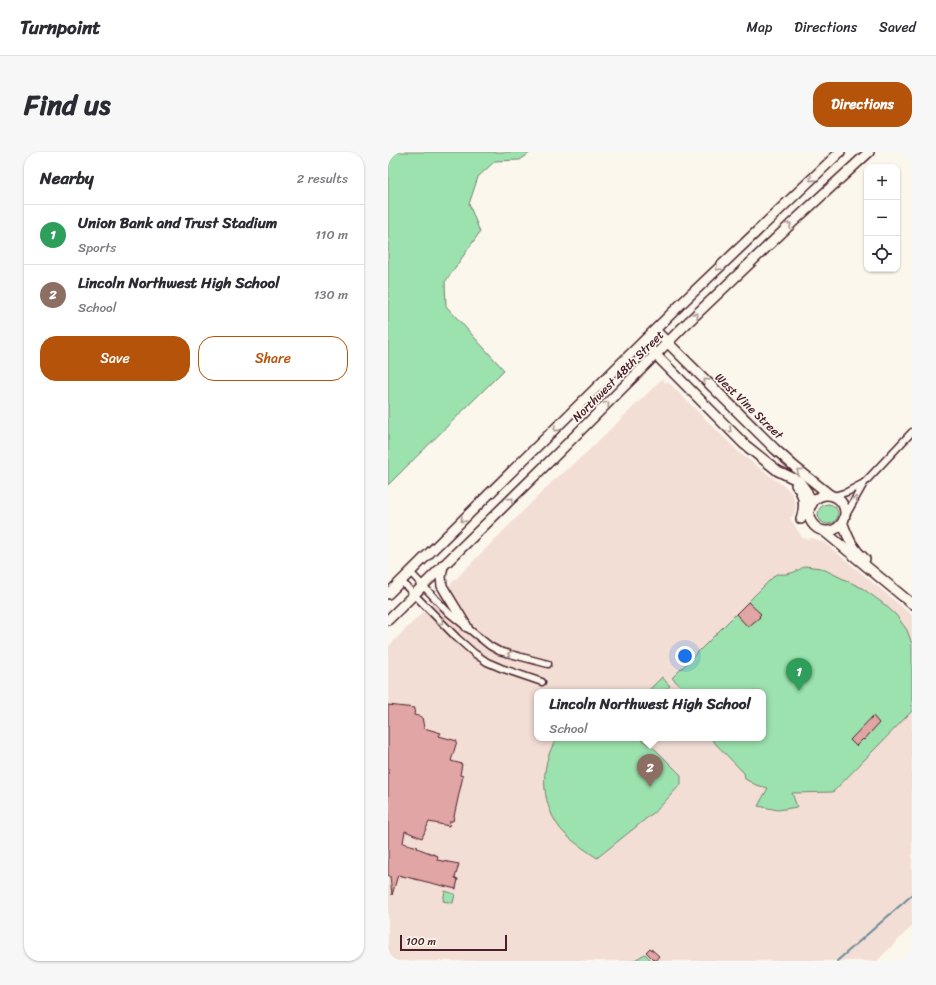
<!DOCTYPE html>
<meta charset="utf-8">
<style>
:root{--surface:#fff;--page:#f7f7f7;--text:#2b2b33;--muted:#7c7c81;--line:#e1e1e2;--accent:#b45309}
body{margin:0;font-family:Sriracha,sans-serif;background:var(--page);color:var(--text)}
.controls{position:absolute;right:12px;top:12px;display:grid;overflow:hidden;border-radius:8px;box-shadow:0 1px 3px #0004}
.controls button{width:36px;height:36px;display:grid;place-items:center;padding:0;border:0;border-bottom:1px solid var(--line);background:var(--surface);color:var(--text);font:20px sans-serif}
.scale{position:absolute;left:12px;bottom:10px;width:107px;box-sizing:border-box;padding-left:4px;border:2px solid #4a1f2b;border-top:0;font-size:11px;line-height:14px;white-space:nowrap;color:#4a1f2b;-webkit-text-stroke:3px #fbf7ec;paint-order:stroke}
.you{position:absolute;left:297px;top:504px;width:14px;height:14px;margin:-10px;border:3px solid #fff;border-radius:50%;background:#1a73e8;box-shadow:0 0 0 6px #1a73e833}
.badge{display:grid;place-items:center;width:26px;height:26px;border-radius:50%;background:var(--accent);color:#fff;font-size:13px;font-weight:700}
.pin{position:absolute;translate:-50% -33px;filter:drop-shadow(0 1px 2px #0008)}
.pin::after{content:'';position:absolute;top:21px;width:14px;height:12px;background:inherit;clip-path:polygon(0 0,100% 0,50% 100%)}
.popup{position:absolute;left:146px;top:537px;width:232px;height:52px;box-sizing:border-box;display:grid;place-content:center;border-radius:8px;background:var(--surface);filter:drop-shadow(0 1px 3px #0005);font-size:13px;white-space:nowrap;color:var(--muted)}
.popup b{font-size:15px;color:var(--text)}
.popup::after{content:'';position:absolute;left:50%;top:100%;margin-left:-8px;border:8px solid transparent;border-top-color:var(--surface)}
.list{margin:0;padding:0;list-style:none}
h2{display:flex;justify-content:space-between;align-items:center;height:52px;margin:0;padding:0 16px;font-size:17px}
h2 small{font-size:13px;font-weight:400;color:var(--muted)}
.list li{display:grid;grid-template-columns:26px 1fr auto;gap:12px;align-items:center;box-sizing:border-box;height:60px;padding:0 16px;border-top:1px solid var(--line)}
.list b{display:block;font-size:15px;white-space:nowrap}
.list p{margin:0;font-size:13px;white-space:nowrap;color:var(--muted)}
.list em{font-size:13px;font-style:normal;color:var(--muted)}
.actions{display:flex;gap:8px;padding:12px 16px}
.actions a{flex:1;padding:9px 0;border:1px solid var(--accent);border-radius:16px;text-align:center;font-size:14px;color:var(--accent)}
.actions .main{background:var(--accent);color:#fff}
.icon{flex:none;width:22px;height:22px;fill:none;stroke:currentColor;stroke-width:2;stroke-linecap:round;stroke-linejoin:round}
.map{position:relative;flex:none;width:524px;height:809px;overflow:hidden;border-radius:16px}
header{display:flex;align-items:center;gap:24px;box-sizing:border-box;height:56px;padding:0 20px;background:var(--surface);border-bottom:1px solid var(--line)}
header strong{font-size:19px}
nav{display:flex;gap:22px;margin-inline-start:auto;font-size:14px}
.intro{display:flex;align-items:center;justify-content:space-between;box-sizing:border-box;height:96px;padding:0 24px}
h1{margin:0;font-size:28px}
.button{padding:10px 18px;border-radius:16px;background:var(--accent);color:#fff;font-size:14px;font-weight:700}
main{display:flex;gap:24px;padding:0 24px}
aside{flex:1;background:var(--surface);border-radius:16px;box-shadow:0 1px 3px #0004}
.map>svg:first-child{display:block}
.built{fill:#f3ded6;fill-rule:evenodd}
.green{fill:#9ce2ae;stroke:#73806c}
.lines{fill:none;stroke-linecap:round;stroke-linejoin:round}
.stream{stroke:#6c8a97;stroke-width:2}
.building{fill:#e0a5a4;stroke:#4a1f2b}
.street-casing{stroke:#4a1f2b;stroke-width:9}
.secondary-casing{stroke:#4a1f2b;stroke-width:12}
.street{stroke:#fbf7ec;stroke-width:6}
.secondary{stroke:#fbf7ec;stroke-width:9}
.oneway{stroke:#ab9695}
.labels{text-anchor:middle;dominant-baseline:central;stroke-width:3.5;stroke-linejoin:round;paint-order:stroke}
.street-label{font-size:12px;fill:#4a1f2b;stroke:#fbf7ec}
</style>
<header>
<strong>Turnpoint</strong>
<nav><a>Map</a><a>Directions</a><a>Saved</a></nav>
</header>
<div class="intro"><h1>Find us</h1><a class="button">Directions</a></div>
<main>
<aside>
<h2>Nearby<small>2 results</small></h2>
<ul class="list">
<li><span class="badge" style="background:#2e9e5b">1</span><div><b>Union Bank and Trust Stadium</b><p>Sports</p></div><em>110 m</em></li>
<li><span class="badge" style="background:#8d6e63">2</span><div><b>Lincoln Northwest High School</b><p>School</p></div><em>130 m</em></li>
</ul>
<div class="actions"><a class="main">Save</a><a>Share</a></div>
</aside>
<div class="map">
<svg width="524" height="809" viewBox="0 0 524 809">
<rect width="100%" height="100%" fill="#fbf7ec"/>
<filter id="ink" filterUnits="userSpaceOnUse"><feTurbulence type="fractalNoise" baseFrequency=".025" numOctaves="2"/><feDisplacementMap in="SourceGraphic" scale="8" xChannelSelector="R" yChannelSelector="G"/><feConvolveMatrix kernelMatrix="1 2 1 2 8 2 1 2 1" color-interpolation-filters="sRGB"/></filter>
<g filter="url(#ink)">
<path class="built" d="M274,227l4,4 2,-1 73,72 47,35 4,5 4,11 -2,10 -4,3 13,21 10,-1 12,5 87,72v311l-35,35h-489v-314l165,-166 32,-27zM149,540h226v46h-226z"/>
<g class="green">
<polygon points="0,0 143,0 132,8 107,9 90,25 81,52 92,80 57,130 58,154 116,218 0,333"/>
<circle cx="440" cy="362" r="10"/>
<path d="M417,414l16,2 41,20 22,16 12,11 11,15 5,14v67l-79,81 -41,1 5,14 -19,3 -20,-4 10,-18 -12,-3 -11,-6 -1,-6 -34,-35h53v-46h-76l-15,-14 104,-104c12,1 19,-1 29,-8z"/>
<polygon points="274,525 282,534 276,540 259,540"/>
<path d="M169,586h82l17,12 25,25v9l-24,26 -60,48c-11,-8 -23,-15 -33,-25 -23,-25 -26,-66 -7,-95z"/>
<polygon points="57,739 67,742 65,751 55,749"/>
<polygon points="257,802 264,809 245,809"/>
</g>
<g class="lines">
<polyline class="stream" points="449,809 524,743"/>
</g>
<g class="building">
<polygon points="360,450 373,462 371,464 372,465 360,475 348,462"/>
<polygon points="0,553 27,556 26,563 34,565 36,576 53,581 51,584 69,589 63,609 74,612 72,623 75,624 65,669 62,669 61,674 41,670 34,686 17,679 15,691 30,695 29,696 50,704 49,708 71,712 67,726 70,727 68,737 10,723 4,743 2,724 0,724"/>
<polygon points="485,564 491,571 476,588 475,587 468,594 462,588"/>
<polygon points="262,796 271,804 267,809 258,800"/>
</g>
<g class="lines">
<g class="street-casing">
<g id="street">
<polyline points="446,344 459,340 476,331"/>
<polyline points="458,363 476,331 524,280"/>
<polyline points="22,420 61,461 102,494 111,499 160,512"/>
<polyline points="13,429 69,486 86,501 99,510 113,516 154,530"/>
</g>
</g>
<g class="secondary-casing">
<g id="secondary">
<polyline points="267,178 387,297 407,315 442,343"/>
<polyline points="255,190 356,292 390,319 411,329 419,340 424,352"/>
<path d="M408,333c9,10 9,22 5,34"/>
<circle cx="439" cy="361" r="18"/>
<path d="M455,372c5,14 10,25 22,35"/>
<polyline points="437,380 524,452"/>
<polyline points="55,413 53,425 54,434 79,475"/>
<polyline points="0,442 294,151 452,0"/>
<polyline points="0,468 171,300 294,176 404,71 481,0"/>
</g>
</g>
<use href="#street" class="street"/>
<use href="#secondary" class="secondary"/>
</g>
<defs><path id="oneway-chevron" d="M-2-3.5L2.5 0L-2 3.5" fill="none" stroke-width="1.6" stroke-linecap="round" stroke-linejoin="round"/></defs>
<g class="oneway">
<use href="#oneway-chevron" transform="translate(424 27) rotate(136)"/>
<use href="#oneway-chevron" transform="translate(401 73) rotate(-43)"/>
<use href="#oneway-chevron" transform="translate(330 116) rotate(136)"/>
<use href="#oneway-chevron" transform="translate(308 163) rotate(-44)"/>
<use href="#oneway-chevron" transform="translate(318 229) rotate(-136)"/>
<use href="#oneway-chevron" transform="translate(219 252) rotate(-45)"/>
<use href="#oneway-chevron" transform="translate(168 277) rotate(136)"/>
<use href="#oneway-chevron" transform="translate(341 278) rotate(45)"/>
<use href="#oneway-chevron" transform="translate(411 319) rotate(-141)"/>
<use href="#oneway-chevron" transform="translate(467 347) rotate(-60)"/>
<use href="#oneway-chevron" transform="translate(123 348) rotate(-44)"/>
<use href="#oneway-chevron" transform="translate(75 368) rotate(135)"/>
<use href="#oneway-chevron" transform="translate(53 470) rotate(45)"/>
<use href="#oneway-chevron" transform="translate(122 502) rotate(-167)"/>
</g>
</g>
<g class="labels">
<g class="street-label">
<text transform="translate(230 224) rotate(-45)">Northwest 48th Street</text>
<text transform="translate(361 254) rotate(44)">West Vine Street</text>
</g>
</g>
</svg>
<div class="controls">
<button>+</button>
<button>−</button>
<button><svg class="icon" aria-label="locate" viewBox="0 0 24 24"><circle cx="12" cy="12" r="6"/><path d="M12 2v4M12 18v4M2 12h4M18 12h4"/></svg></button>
</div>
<div class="scale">100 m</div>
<div class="you"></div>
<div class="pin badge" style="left:411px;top:539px;background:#2e9e5b">1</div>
<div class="pin badge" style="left:262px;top:635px;background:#8d6e63">2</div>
<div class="popup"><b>Lincoln Northwest High School</b>School</div>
</div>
</main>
